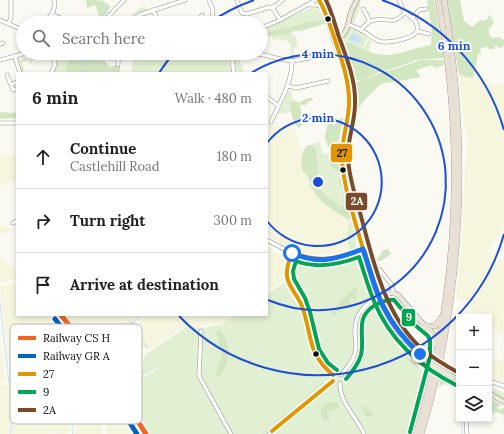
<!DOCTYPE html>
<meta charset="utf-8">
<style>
:root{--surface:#fff;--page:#f6f6f6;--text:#222;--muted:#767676;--line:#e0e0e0}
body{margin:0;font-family:Lora,serif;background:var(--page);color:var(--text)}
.controls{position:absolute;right:12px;bottom:12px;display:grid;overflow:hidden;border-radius:0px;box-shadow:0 2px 6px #0003}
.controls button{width:36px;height:36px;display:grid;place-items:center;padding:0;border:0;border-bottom:1px solid var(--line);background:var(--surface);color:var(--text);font:20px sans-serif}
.stop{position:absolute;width:12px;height:12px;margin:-9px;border:3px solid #1a73e8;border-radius:50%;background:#fff}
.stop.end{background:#1a73e8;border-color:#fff;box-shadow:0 1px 4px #0008}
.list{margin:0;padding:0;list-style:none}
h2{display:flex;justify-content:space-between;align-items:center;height:52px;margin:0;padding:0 16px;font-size:17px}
h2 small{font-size:13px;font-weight:400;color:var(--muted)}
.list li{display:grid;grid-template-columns:26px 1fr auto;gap:12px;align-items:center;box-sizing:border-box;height:64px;padding:0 16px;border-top:1px solid var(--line)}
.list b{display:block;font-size:15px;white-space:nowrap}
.list p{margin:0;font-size:13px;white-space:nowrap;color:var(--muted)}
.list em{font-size:13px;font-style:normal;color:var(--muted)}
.icon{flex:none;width:22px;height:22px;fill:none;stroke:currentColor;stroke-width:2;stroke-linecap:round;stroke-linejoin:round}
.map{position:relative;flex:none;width:504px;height:434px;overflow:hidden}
.search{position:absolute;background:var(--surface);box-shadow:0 2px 6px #0003;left:16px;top:16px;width:252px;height:44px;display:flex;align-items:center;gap:10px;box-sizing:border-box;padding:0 14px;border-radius:22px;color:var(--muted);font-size:15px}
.panel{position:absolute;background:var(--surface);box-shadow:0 2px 6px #0003;left:16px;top:72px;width:252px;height:244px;border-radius:0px}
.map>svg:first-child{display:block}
.farmland{fill:#f6f6df}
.green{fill:#e1efd3}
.forest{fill:#d1e6c1}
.water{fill:#c9e1f3}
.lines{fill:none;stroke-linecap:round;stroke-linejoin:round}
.stream{stroke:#c9e1f3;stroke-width:1}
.minor-casing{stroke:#949390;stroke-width:4.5}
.major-casing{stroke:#81817d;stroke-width:5.5}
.highway-casing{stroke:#81817d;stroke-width:6}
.minor{stroke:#fefefd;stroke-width:3.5}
.major{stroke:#ebe8d9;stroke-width:4.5}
.highway{stroke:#e9e0d5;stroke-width:5.5}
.major-bridge-casing{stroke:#81817d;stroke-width:5.5;stroke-linecap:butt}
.major-bridge{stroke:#ebe8d9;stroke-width:4.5}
.bus-1-casing{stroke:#fff;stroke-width:7}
.bus-2-casing{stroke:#fff;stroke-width:7}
.bus-3-casing{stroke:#fff;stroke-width:7}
.bus-1{stroke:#e09701;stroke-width:4}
.bus-2{stroke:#00a651;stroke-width:4}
.bus-3{stroke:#7a4b2a;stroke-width:4}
.rail-1-casing{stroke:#fff;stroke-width:8}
.rail-2-casing{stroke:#fff;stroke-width:8}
.rail-1{stroke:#f26522;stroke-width:5}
.rail-2{stroke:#0065bd;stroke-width:5}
.route{stroke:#1a73e8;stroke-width:5}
.ring{fill:none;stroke:#1d4ed8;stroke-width:2}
.bus-dot{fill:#0d0d0d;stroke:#fff;stroke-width:1.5}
.key{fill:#fff;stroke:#b6b6b6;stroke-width:1}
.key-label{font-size:11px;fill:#0d0d0d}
.centre{fill:#1d4ed8;stroke:#fff;stroke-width:2}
.ring-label{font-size:12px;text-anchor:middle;font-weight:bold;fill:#1d4ed8;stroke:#fff;stroke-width:4;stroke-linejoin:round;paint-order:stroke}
.line-badge{stroke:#fff;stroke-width:1.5}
.badge-label{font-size:11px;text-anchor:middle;font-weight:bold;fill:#fff}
.pale-badge-label{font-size:11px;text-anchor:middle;font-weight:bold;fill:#111}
</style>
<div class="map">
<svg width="504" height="434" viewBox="0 0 504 434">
<rect width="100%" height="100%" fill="#faf9f2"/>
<g class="farmland">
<polygon points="459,75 504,85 504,227 502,227 495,242 487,252 495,259 504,261 504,337 494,329 489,335 489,317 480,317 456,297 462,243 465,167 468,141 464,123"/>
<polygon points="267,125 293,128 299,140 310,186 319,196 349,220 348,226 347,239 349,250 328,257 312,257 297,252 267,235"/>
<polygon points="17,154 17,179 0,187 0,156"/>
<polygon points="0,223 1,225 13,229 0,236"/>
<polygon points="267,248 285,257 283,269 283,281 267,292"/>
<polygon points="0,255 17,273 17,279 0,283"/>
<polygon points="17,283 17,315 56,315 79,343 99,370 92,394 89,396 78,402 74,408 68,434 52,433 38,422 26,405 10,375 0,287"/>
<polygon points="64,315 137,315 122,326 115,329 96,354"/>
<polygon points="149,315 233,315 219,324 184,326 153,347 149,348 136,325"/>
<polygon points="0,333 5,381 0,381"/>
<polygon points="491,356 498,362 504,356 504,384 489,380 489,359"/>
<polygon points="0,385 13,385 18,392 14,395 8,434 0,434"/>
<polygon points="19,394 33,417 39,424 52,434 11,434 17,395"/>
<polygon points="105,395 120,401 141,434 107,434"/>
<polygon points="100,396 102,434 75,434 75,431 79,418 79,409 84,403"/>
</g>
<g class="green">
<path d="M359,0l1,7 -6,16 1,2 -3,-2c0,-9 2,-15 7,-23z"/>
<polygon points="145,6 147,10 136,15 123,23 139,9"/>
<path d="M311,8c8,0 13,5 13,12l-15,1 -18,6 -30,6v-3z"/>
<path d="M351,28l7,2 10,8 -5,8 2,1 4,-8 3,2 -4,11 -19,-10 -7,3 1,8c-7,-14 0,-14 8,-25z"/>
<polygon points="290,33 296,37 298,44 296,47 294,49 294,59 291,59 290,45 288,41 284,40 282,41 278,39 274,41 271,36"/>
<polygon points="38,53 69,53 71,59 66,67 67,73 53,73 56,67 56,62 58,62 55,55 46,56 45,54 46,58 43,59 42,57 32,61 32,63 30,64 28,58 29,56"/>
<polygon points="133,53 228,53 229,63 232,73 132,73"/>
<polygon points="25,57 27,58 28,61 22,63 25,73 22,73 18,61 19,59"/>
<polygon points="236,58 239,58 244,73 237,73 235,63"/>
<polygon points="289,90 291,90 293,100 291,101 289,105 291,112 281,114 278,113"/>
<path d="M320,142l3,12 9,-1 -3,6 10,13 1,-2 2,6h-2c-3,12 4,17 4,29l-1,2h-3l-13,-11 -9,-11 1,-8 -6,-33z"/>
<polygon points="349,220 353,223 356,245 354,249 349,250 347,234"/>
<path d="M287,256c16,7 32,14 50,9 6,-2 12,-6 18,-8l5,2c10,29 18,61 36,85 8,11 19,19 29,28l-7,38 -7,24h-262l-23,-41 9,-11 39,-23 -34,18 5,-22 41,-28 15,1 19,-3 15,-10h32v-21l18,-12 -1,-14z"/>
<path d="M392,295l2,2 -4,4c8,21 28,39 43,55l-1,5c-4,-3 -9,-6 -13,-10 -10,-9 -36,-40 -32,-53z"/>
<polygon points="132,320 149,348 146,349 140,339 136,340 133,343 138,351 143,354 137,380 123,393 96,354 104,345 112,331"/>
<polygon points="443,363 459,369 459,377 441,367"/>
<polygon points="489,386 504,393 504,399 489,390"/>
</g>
<g class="forest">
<path d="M86,0c10,0 20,0 25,7l-14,16h-6l8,-8 -4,-10 -8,3z"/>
<path d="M427,0h7l10,58 -28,2 -18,7 -19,5 -13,7 -14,2 -9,-28 -1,-8 7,-3c39,22 43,11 82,3l1,-15z"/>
<polygon points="446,0 460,0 464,21 472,27 480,20 486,20 490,15 494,23 489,28 489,34 492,38 499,37 504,40 504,45 501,48 495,46 494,49 488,49 487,46 480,49 481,53 478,54 473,78 459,75"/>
<polygon points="324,20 326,23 301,31 295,31 288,34 271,36 261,38 261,33 291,27 309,21"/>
<polygon points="69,53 98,53 110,67 105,73 67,73 66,67 71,59"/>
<path d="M422,60h21l1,5 -8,3 -4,-3 -16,5 5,7 -40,7 -14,13 -9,12 -7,-1 2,-25c12,-3 19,-7 30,-11 10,-2 19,-5 28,-9l1,2v-2z"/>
<polygon points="120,63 120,73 106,73 110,67"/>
<polygon points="307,98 312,98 313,101 309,101 306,105 300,105 303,123 302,125 299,128 294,123 289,103 294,100 299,103"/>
<polygon points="0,112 12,113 17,112 17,118 0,119"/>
<path d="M343,118c-3,18 -9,34 -2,51l-2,3c-6,-2 -9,-7 -10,-13 3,-4 4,-9 2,-15l-1,1v2h-2c-1,-3 -2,-6 -3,-9 0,-6 3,-11 3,-17l4,1 2,3 2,-1 2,-4z"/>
<path d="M308,145h5c4,5 7,34 5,41l9,10 13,11h3l1,-2 -1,-10 -5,-16 4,-3 11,40v1l-4,3c-15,-9 -31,-18 -39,-35 -1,-2 0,-4 -1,-6 -1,-3 -4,-5 -6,-8 -3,-9 -3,-19 5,-26z"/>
<polygon points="386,249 389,250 391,254 381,261 377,261 376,260 381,255 381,252"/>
<polygon points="356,287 358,288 357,291 354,295 357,297 356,300 351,298 349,300 351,305 350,308 344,307 334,315 331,315 340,301"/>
<path d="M219,329c5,5 10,17 10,24 0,3 -7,23 -9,23 -1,1 -2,0 -3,0 -3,-6 5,-16 6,-24 -5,-5 -5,-13 -7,-20z"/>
<polygon points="441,375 459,383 459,389 445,384 439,386"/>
<polygon points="324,382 263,434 262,434 323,382"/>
<polygon points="489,397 501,405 497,407 499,410 504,408 504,415 496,412 489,414"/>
<polygon points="334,402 338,403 339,409 329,411 328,416 330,421 323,420 321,414 321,407 327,403"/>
<polygon points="362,406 365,407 366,410 369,409 373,415 372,417 365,416 365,412 360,407"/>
</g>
<polygon class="water" points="354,33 362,39 359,43 355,43 348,39 352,34"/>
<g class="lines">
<g class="stream">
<path d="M101,0c7,8 8,7 3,17"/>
<polyline points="99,23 99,22"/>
<polyline points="83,53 82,62 84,73"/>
<polyline points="0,302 9,383"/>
<path d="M105,368c6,-17 21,-43 37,-53"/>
<polyline points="489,404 491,401"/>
<polyline points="489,408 497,405"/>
<polyline points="10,434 16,395"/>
<polyline points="73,434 72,429 76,420 77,407 82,402 91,399 103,373"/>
<polyline points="462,434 462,422"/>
</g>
<g class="minor-casing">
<g id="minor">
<polyline points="237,1 242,13 247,14 270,7 274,10 280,20"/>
<polyline points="310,5 317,5 323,8"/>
<polyline points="272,8 283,0"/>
<polyline points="363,9 368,17 369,22"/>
<path d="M153,10c5,13 10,12 23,11"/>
<polyline points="52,14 64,20 74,21"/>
<polyline points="413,18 419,10 426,9"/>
<path d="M200,19c5,2 8,2 12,-1l1,-8 -4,-10"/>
<polyline points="0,20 23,30"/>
<polyline points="198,22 202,15"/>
<path d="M41,23c10,-5 15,-12 13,-23"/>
<polyline points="102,23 124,0"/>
<polyline points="128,23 139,15 185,0"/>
<polyline points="8,24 11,18 11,0"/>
<path d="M349,25c27,7 20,24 54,14 6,-2 10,-2 14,-8 2,-11 -5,-12 -12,-19 -3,-3 -4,-8 -6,-12"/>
<polyline points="261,28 280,20 316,0"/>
<path d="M361,30c3,-4 6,-7 10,-9 15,-6 22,7 34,-9"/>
<polyline points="417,31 429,34"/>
<polyline points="0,44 3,43"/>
<polyline points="103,53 108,58 122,58"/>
<polyline points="231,53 234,73"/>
<polyline points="15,57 20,73"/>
<polyline points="231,57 260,54 280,59 292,61 326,55"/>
<polyline points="0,60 26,53"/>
<polyline points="118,65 118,58"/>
<polyline points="51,73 55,65 53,56"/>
<polyline points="7,75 13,90 17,89"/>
<polyline points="11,85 17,82"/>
<polyline points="288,86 296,88 328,81"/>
<polyline points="267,97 279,106"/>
<path d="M271,122c9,-20 21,-39 21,-61"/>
<polyline points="0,123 17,123"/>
<polyline points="13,223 17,221"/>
<path d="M267,240c42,22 50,27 96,9"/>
<path d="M292,253c-3,8 -6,15 -5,24 2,11 10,17 14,27 12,27 4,52 32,71"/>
<polyline points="380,270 392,285 393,293"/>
<polyline points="201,331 199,376 231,434"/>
<path d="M341,375c6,-7 12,-13 14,-22 2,-6 1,-12 0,-19 -1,-18 8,-30 24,-37"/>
<polyline points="489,381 504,386"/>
<path d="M340,383c-1,19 17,34 24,51"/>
<polyline points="466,419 467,434"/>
<polyline points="269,434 333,381"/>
</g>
</g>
<g class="major-casing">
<g id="major">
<path d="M319,0c6,11 10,24 14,37 8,22 17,43 16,67 0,19 -8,36 -7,54 1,19 8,38 12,57 10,36 20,83 42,113 9,14 22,24 34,35"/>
<path d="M335,40c12,-5 13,-14 15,-25 2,-6 4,-10 7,-15"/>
<path d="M379,297c7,-3 13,-6 19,-2l27,31"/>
<polyline points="446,373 459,380"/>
<polyline points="489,393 504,402"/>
</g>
</g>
<g class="highway-casing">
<g id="highway">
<polyline points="425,326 435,336 436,345"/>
<polyline points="425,326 435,326 441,318"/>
<path d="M416,434c43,-140 49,-290 22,-434"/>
<path d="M421,434c43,-140 48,-290 23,-434"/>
</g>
</g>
<use href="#minor" class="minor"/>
<use href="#major" class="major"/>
<use href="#highway" class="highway"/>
<g class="major-bridge-casing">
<polyline id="major-bridge" points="430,363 446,373"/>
</g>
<use href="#major-bridge" class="major-bridge"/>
<g class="bus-1-casing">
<g id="bus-1">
<path d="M319,0c6,10 9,20 13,31 8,24 18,49 17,74 -1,19 -8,36 -7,55 2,30 13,60 21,89"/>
<path d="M292,253c-3,7 -6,16 -5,24 2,10 10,18 14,27 12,29 4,48 32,71"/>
<path d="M292,253c27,10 45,6 71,-4"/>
<polyline points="272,431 333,381"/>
</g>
</g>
<g class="bus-2-casing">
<g id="bus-2">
<path d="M337,370l-9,-7 -9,-14 -9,-37 -5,-14 -11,-19 -1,-8 3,-10c21,8 42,4 63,-4 5,15 9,30 15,44 15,38 46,66 82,84"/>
<path d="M346,379c6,-7 12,-14 15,-24 5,-20 -9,-39 18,-52 5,-2 10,-4 15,-3l21,25 13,11 2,4v17l-20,75"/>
</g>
</g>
<g class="bus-3-casing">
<path id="bus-3" d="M326,0c6,12 9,25 13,37 8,22 17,44 16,67 0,19 -8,36 -7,54 1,22 9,42 14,62 12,45 24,96 59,128 12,10 25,18 38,25"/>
</g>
<use href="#bus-1" class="bus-1"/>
<use href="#bus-2" class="bus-2"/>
<use href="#bus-3" class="bus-3"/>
<g class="rail-1-casing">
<polyline id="rail-1" points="61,315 106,372 146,434"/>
</g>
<g class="rail-2-casing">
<polyline id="rail-2" points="55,319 100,376 137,434"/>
</g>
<use href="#rail-1" class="rail-1"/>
<use href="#rail-2" class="rail-2"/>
</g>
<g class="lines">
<path class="route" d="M292,253c27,12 45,6 71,-4 7,19 11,41 21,59 9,18 22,33 36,46"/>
</g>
<g class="ring">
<path d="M267 143A64 64 0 1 1 267 221"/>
<path d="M251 73A128 128 0 1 1 268 300"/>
<path d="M504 234A193 193 0 0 1 179 316M159 73A193 193 0 0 1 173 54M209 23A193 193 0 0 1 254 0M382 0A193 193 0 0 1 504 130"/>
</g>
<g class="bus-dot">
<circle cx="328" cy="19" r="3.5"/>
<circle cx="343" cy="170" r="3.5"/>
<circle cx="316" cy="354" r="3.5"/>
</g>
<rect x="10" y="324" width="132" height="100" rx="6" class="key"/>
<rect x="18" y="336" width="18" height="4" fill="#f26522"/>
<rect x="18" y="354" width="18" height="4" fill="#0065bd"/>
<rect x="18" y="372" width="18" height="4" fill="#e09701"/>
<rect x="18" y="390" width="18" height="4" fill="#00a651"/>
<rect x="18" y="408" width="18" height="4" fill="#7a4b2a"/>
<g class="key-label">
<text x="43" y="342">Railway CS H</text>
<text x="43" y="360">Railway GR A</text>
<text x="43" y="378">27</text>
<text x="43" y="396">9</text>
<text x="43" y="414">2A</text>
</g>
<circle cx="318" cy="182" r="6" class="centre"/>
<g class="ring-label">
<text x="454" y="50">6 min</text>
<text x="318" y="58">4 min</text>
<text x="318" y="122">2 min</text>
</g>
<g class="line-badge">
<rect x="330" y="143" width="23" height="20" rx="4" fill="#e09701"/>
<rect x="345" y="192" width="23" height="19" rx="4" fill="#7a4b2a"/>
<rect x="401" y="308" width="15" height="19" rx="4" fill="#00a651"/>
</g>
<g class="badge-label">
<text x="357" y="205">2A</text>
<text x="409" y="321">9</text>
</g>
<g class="pale-badge-label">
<text x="342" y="157">27</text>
</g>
</svg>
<div class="controls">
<button>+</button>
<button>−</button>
<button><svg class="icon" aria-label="layers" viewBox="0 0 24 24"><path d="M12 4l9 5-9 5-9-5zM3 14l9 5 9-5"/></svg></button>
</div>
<div class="stop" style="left:292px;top:253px"></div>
<div class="stop end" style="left:420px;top:354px"></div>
<div class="search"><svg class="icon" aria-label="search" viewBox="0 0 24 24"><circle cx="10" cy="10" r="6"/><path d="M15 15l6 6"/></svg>Search here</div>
<section class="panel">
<h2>6 min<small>Walk · 480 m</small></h2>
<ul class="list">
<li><svg class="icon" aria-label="ahead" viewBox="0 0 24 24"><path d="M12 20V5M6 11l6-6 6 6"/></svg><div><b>Continue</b><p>Castlehill Road</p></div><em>180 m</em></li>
<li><svg class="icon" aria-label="right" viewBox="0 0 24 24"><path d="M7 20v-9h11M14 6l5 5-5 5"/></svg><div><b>Turn right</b></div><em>300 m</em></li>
<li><svg class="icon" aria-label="arrive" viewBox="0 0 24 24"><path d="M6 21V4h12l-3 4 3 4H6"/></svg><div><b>Arrive at destination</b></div></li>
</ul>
</section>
</div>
